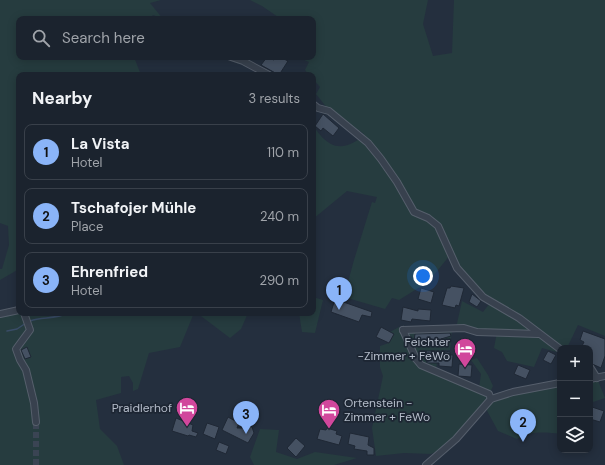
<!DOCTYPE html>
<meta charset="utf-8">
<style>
:root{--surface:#1b232e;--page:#282f3a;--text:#f1f3f6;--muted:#a0a4aa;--line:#39404a;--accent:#8ab4f8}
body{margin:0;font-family:"DM Sans",sans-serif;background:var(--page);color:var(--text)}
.controls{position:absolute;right:12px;bottom:12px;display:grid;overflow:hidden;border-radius:8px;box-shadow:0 2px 10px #0003}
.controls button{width:36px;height:36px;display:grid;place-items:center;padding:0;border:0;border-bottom:1px solid var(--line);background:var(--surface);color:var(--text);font:20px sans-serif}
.you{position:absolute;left:423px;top:276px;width:14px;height:14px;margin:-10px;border:3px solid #fff;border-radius:50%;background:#1a73e8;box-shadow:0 0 0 6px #1a73e833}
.badge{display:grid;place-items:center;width:26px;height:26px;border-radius:50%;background:var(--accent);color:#111;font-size:13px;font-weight:700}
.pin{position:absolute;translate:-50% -33px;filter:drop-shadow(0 1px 2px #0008)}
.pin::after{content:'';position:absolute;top:21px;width:14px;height:12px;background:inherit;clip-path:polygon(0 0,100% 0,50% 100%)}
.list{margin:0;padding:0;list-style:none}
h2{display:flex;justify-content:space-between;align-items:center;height:52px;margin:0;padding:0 16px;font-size:17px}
h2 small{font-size:13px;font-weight:400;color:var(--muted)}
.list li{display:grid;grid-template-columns:26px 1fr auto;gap:12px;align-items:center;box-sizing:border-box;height:56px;margin:0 8px 8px;padding:0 8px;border:1px solid var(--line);border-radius:8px}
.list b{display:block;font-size:15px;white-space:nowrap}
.list p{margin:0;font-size:13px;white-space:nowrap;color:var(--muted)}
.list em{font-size:13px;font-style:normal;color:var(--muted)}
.icon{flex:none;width:22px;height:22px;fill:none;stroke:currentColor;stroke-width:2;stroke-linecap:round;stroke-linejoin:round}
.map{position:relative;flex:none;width:605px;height:465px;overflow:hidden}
.search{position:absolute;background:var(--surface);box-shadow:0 2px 10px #0003;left:16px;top:16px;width:300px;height:44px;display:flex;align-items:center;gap:10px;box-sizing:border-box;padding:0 14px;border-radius:8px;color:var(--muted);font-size:15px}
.panel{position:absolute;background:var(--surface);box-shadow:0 2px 10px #0003;left:16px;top:72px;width:300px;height:244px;border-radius:8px}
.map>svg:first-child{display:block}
.green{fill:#263c3f}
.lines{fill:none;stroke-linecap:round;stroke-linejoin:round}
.stream{stroke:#394c67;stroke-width:1.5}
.building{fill:#455162;stroke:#1f2835}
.minor-tunnel{stroke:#3a4453;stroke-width:6;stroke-dasharray:6 3;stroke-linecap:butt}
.minor-casing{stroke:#565f6c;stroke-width:8}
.minor{stroke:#38414e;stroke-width:6}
.labels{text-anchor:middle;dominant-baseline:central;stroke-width:3.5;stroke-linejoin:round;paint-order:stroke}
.poi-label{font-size:12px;fill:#b4bcc9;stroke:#1d2633;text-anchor:end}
</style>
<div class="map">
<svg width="605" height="465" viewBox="0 0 605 465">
<rect width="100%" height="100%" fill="#242f3e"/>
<g class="green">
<polygon points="0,0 161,0 150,3 163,19 153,15 150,19 19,19 19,57 134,57 141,75 19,75 19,269 0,280 0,269 2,269 9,245 8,226 0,223"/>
<path d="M250,0h178l-5,24 10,32 19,-3 2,-53h151v336l-27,-11 -11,23h-7v5l-18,-5 -8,19 -27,-6 -5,-9 -8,-4 3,-16 -41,-4 6,-27 21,11 7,-9 -7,-6 -32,-43 -23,28 -29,18 -7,-2 -7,11 -41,-12 10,-37 4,2 -4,-2 18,-58 3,1 2,-6 -30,-6 -34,28v-93c5,6 10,14 18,18 11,6 26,-1 33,-10l-37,-26 -11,-14 4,-7 -7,-8v-4h-4l-4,-5 4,-8 -7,-3 1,-2h10v-38h-32l-19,-13z"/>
<polygon points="313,297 323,300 315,333 302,332 299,313 313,313"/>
<polygon points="0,312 194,313 180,347 149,353 138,389 133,391 133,383 129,376 121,377 121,393 96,400 100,429 117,446 124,465 0,465"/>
<polygon points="197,313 248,313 241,329 230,338"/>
<path d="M399,327l5,3 48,-2 -2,22 -12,1 -2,20 43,17 2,-14 -10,-14 6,-2 11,17 5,11 -4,8 2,2 69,-13v51c-15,-2 -30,-3 -43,5l-19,-8 -13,-24 -43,42 -11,5 -27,-1 -28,3 -4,-28 11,-52 -3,-9v-21l9,-3 5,-9 -4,-2z"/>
<polygon points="597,378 605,398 590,403 590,379"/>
<polygon points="260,429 279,430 276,452 297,459 315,452 357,458 334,465 254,465 250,457"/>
</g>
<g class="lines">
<g class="stream">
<path d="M30,321c12,-5 24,-1 38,-8"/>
<polyline points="7,331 17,329 26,323"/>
</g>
</g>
<g class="building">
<polygon points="267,57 274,60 275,57 280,57 288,61 279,75 261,65"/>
<polygon points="323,114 339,128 333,136 323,128 321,131 315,126"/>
<polygon points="451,286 464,288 459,306 456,305 455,308 442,305 447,288 450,288"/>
<polygon points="421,288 434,292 431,303 418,299"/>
<polygon points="472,294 481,301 477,307 469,302"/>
<polygon points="335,299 372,312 371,317 362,315 359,322 331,312"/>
<polygon points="403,307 418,311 418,309 431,310 430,321 412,319 411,322 401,320"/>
<polygon points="381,327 394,334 389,343 376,337"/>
<polygon points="583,331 605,339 605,356 601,368 590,363 590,348 581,348 584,342 580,340"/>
<polygon points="450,333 451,336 441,339 441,341 426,341 426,343 414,341 415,334"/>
<polygon points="27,347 31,357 25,359 21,350"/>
<polygon points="426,351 436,351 436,354 445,355 445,351 450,352 450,355 453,355 452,367 439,366 439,363 427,363"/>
<polygon points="548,351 556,355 551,364 543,360"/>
<polygon points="459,364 472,365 471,377 458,376"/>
<polygon points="518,365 530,370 526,379 514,374"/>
<polygon points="592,407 604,411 600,422 590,419"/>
<polygon points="228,417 239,423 237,428 247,428 248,425 252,427 254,433 248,443 222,430"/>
<polygon points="176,418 193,425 192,431 198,433 196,437 189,435 188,436 172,431"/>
<polygon points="207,423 219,427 215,439 203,434"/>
<polygon points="327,428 337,431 336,434 342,436 339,445 317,439 320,429 326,430"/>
<polygon points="350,433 369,437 368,445 374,448 374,455 367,455 367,451 354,449 355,446 348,444"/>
<polygon points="296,438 305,446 296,457 287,448"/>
<polygon points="219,442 229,446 226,454 216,450"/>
</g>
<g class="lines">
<polyline class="minor-tunnel" points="36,465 36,422"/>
<g class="minor-casing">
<g id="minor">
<polyline points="231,57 243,61 269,75"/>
<polyline points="313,104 318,108 329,111 368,143 381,159 397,182 414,212 428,218 438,226 457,268 483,297 519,318 560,349"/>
<polyline points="24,313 30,330 16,349 20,360 26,370 34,403 36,422"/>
<polyline points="0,314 19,310"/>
<polyline points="403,330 464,328 477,332 538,334"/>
<polyline points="403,330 416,359 421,365 489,394 491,399"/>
<polyline points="590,367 597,378"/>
<polyline points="590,379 605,376"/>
<polyline points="426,465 456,439 491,399 513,392 560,383"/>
</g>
</g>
<use href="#minor" class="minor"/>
</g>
<defs>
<g id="hotel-pin" transform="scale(1.15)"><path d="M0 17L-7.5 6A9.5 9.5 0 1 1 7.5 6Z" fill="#d1479c" stroke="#1d2633"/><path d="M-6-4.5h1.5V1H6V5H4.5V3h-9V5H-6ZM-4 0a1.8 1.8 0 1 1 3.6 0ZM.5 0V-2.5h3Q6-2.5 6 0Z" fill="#fff"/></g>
</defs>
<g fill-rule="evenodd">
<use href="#hotel-pin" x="465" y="349"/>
<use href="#hotel-pin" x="187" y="408"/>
<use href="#hotel-pin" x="329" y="410"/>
</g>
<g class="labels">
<g class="poi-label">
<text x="450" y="342">Feichter<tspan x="450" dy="14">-Zimmer + FeWo</tspan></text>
<text x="344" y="403" text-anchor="start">Ortenstein -<tspan x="344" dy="14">Zimmer + FeWo</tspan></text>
<text x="172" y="408">Praidlerhof</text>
</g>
</g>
</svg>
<div class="controls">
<button>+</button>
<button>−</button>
<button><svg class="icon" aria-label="layers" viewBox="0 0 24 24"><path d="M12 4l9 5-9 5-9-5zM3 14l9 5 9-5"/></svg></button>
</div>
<div class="you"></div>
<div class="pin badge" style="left:339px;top:310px">1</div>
<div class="pin badge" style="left:523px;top:442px">2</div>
<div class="pin badge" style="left:246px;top:434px">3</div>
<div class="search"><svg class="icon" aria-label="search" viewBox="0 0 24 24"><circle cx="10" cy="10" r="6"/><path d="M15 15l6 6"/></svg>Search here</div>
<section class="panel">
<h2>Nearby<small>3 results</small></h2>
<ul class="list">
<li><span class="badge">1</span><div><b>La Vista</b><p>Hotel</p></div><em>110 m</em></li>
<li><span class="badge">2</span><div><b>Tschafojer Mühle</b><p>Place</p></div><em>240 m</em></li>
<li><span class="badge">3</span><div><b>Ehrenfried</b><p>Hotel</p></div><em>290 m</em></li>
</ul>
</section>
</div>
